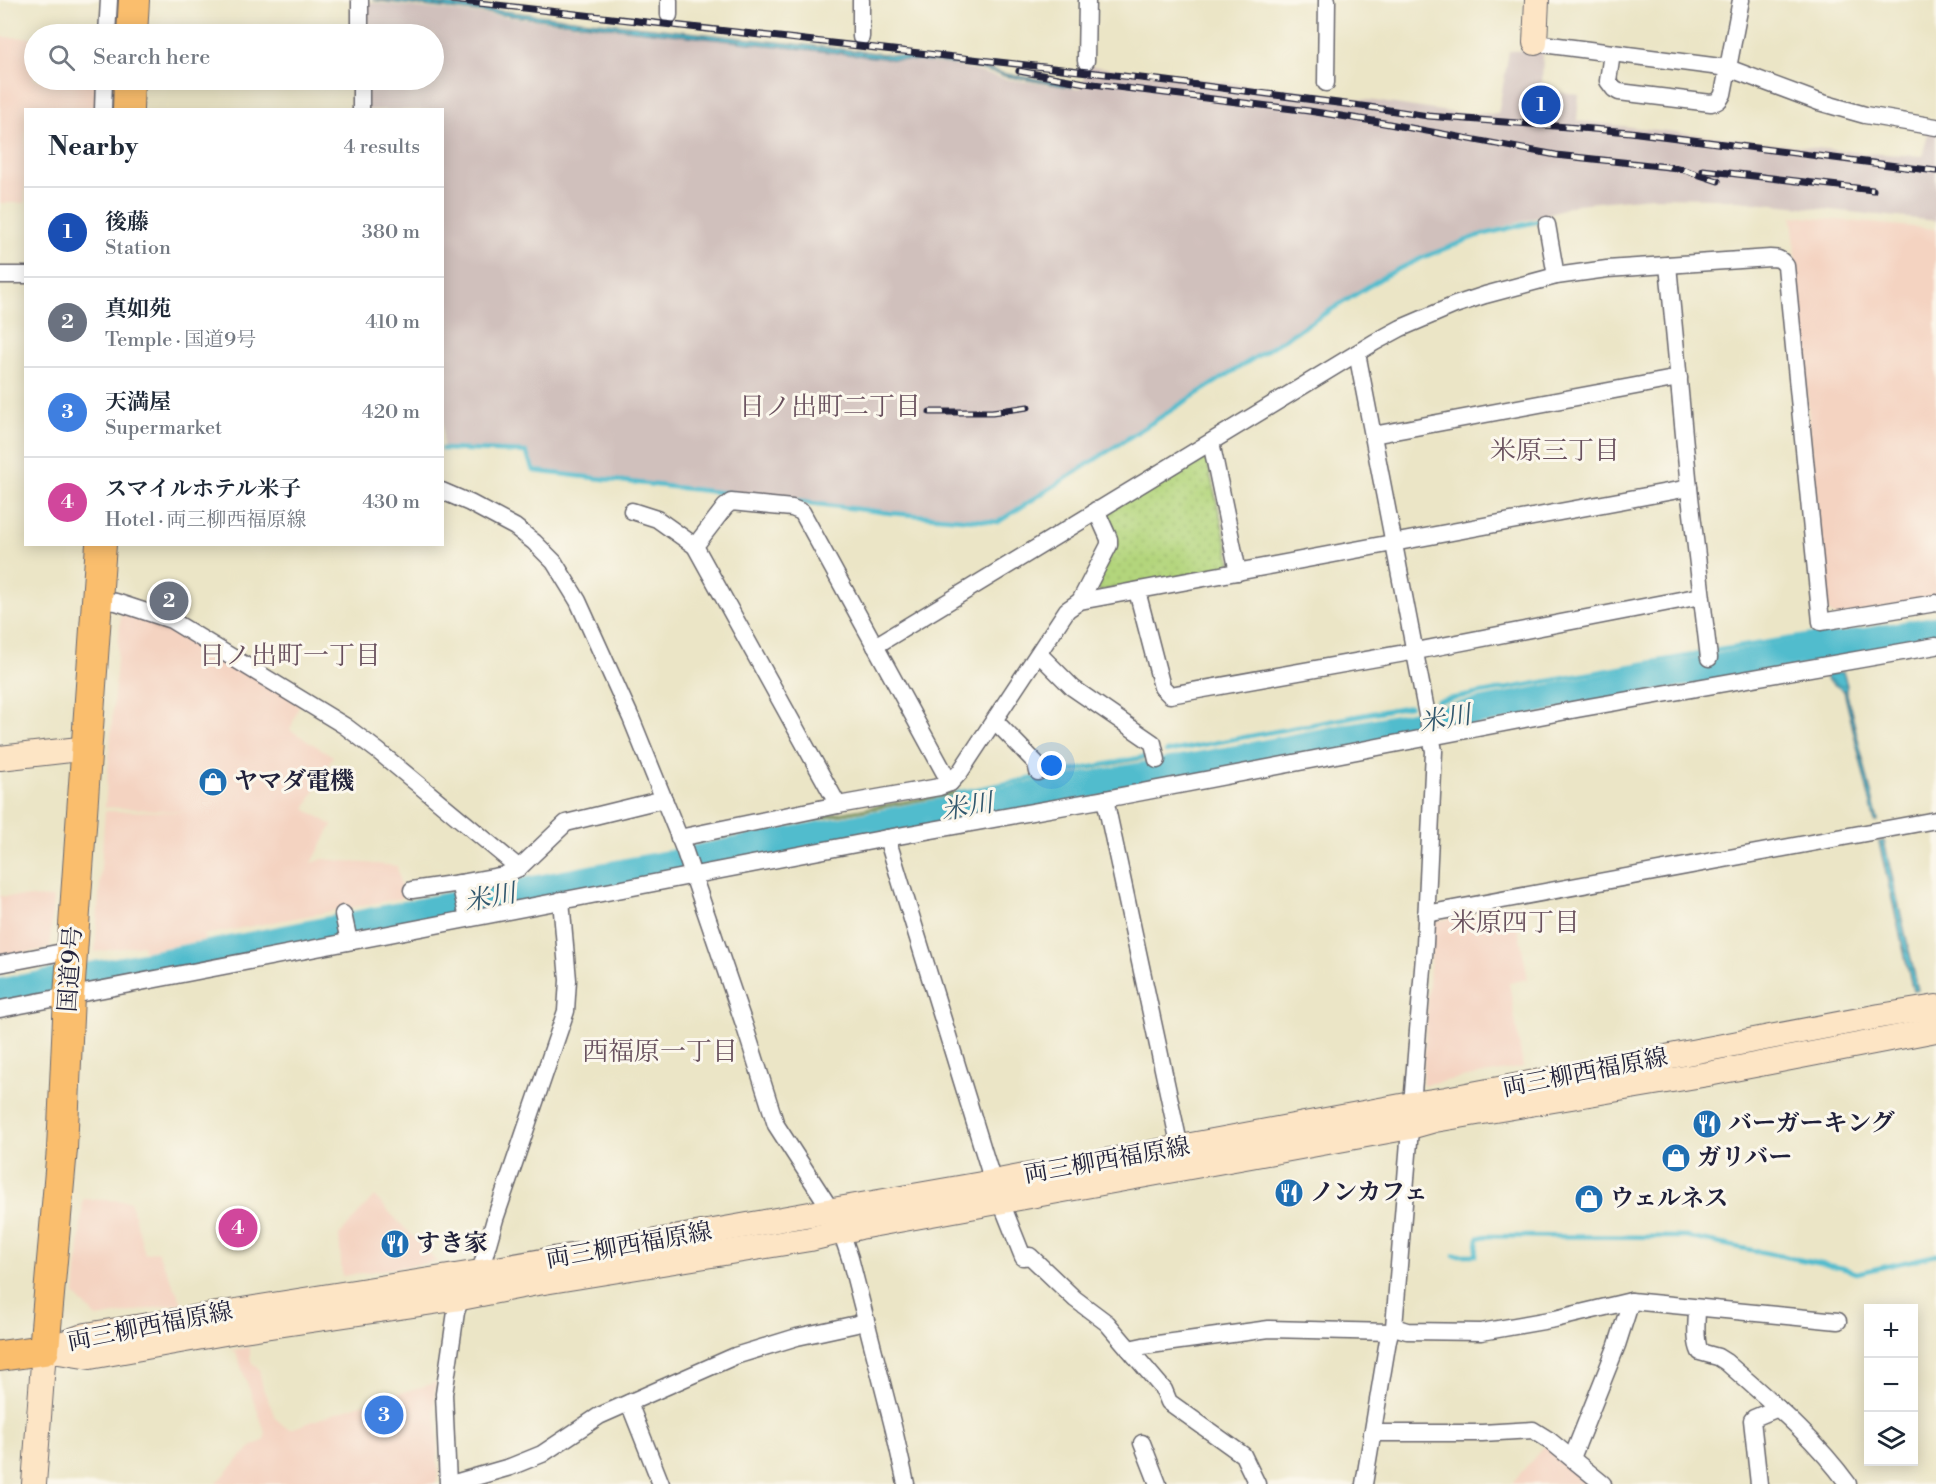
<!DOCTYPE html>
<meta charset="utf-8">
<style>
:root{--surface:#fff;--page:#f2f2f3;--text:#1f2937;--muted:#747a83;--line:#e0e1e3;--accent:#b45309}
body{margin:0;font-family:"Libre Bodoni","Noto Serif JP",serif;background:var(--page);color:var(--text)}
.controls{position:absolute;right:18px;bottom:18px;display:grid;overflow:hidden;border-radius:0px;box-shadow:0 3px 15px #0003}
.controls button{width:54px;height:54px;display:grid;place-items:center;padding:0;border:0;border-bottom:2px solid var(--line);background:var(--surface);color:var(--text);font:30px sans-serif}
.you{position:absolute;left:1052px;top:766px;width:21px;height:21px;margin:-15px;border:4px solid #fff;border-radius:50%;background:#1a73e8;box-shadow:0 0 0 9px #1a73e833}
.badge{display:grid;place-items:center;width:39px;height:39px;border-radius:50%;background:var(--accent);color:#fff;font-size:20px;font-weight:700}
.pin{position:absolute;translate:-50% -50%;border:3px solid #fff;box-shadow:0 2px 6px #0006}
.list{margin:0;padding:0;list-style:none}
h2{display:flex;justify-content:space-between;align-items:center;height:78px;margin:0;padding:0 24px;font-size:26px}
h2 small{font-size:20px;font-weight:400;color:var(--muted)}
.list li{display:grid;grid-template-columns:39px 1fr auto;gap:18px;align-items:center;box-sizing:border-box;height:90px;padding:0 24px;border-top:2px solid var(--line)}
.list b{display:block;font-size:22px;white-space:nowrap}
.list p{margin:0;font-size:20px;white-space:nowrap;color:var(--muted)}
.list em{font-size:20px;font-style:normal;color:var(--muted)}
.icon{flex:none;width:33px;height:33px;fill:none;stroke:currentColor;stroke-width:2;stroke-linecap:round;stroke-linejoin:round}
.map{position:relative;flex:none;width:1936px;height:1484px;overflow:hidden}
.search{position:absolute;background:var(--surface);box-shadow:0 3px 15px #0003;left:24px;top:24px;width:420px;height:66px;display:flex;align-items:center;gap:15px;box-sizing:border-box;padding:0 21px;border-radius:33px;color:var(--muted);font-size:22px}
.panel{position:absolute;background:var(--surface);box-shadow:0 3px 15px #0003;left:24px;top:108px;width:420px;height:438px;border-radius:0px}
.map>svg:first-child{display:block}
.built{fill:#f4d3c1}
.railway{fill:#d0c0bc}
.grass{fill:url(#grass-tufts);stroke:#6a7c5c;stroke-width:1.5}
.park{fill:url(#park-dots);stroke:#6a7c5c;stroke-width:1.5}
.water{fill:url(#water-waves);stroke:#3a6f84;stroke-width:1.5}
.lines{fill:none;stroke-linecap:round;stroke-linejoin:round}
.stream{stroke:#51bccd;stroke-width:4.5}
.river{stroke:#51bccd;stroke-width:27}
.street-casing{stroke:#68666c;stroke-width:19}
.secondary-casing{stroke:#68666c;stroke-width:26}
.highway-casing{stroke:#68666c;stroke-width:32}
.street{stroke:#fff;stroke-width:16}
.secondary{stroke:#fde5c5;stroke-width:24}
.highway{stroke:#fabe6d;stroke-width:30}
.rail-casing{stroke:#22223b;stroke-width:7}
.rail{stroke:#fbf7ec;stroke-width:4.5;stroke-dasharray:14;stroke-linecap:butt}
.labels{text-anchor:middle;dominant-baseline:central;stroke-width:6;stroke-linejoin:round;paint-order:stroke}
.poi-label{font-size:24px;font-weight:bold;fill:#22223b;stroke:#fbf7ec;text-anchor:start}
.street-label{font-size:24px;fill:#22223b;stroke:#fbf7ec}
.neighbourhood-label{font-size:26px;fill:#69515e;stroke:#fbf7ec}
.water-label{font-size:26px;font-style:italic;fill:#32586e;stroke:#fbf7ec}
</style>
<div class="map">
<svg width="1936" height="1484" viewBox="0 0 1936 1484">
<defs>
<pattern id="grass-tufts" width="24" height="20" patternUnits="userSpaceOnUse" patternTransform="scale(1.5)"><rect width="24" height="20" fill="#b3d57c"/><path d="M3 7l-1-3M5 7V3M7 7l1-3M15 17l-1-3M17 17v-4M19 17l1-3" fill="none" stroke="#9ab76c"/></pattern>
<pattern id="park-dots" width="8" height="8" patternUnits="userSpaceOnUse" patternTransform="scale(1.5)"><rect width="8" height="8" fill="#b3d57c"/><path d="M2 2h.1M6 6h.1" fill="none" stroke="#9ab76c" stroke-width="1.8" stroke-linecap="round"/></pattern>
<pattern id="water-waves" width="16" height="10" patternUnits="userSpaceOnUse" patternTransform="scale(1.5)"><rect width="16" height="10" fill="#51bccd"/><path d="M0 5q4-4 8 0t8 0" fill="none" stroke="#4398a8"/></pattern>
</defs>
<rect width="100%" height="100%" fill="#fbf7ec"/>
<filter id="ink" filterUnits="userSpaceOnUse"><feTurbulence type="fractalNoise" baseFrequency=".0167" numOctaves="2"/><feDisplacementMap in="SourceGraphic" scale="12" xChannelSelector="R" yChannelSelector="G"/><feConvolveMatrix kernelMatrix="1 2 1 2 8 2 1 2 1" color-interpolation-filters="sRGB"/></filter>
<filter id="wash" filterUnits="userSpaceOnUse"><feTurbulence type="fractalNoise" baseFrequency=".008" numOctaves="4" result="noise"/><feDisplacementMap in="SourceGraphic" scale="24" xChannelSelector="R" yChannelSelector="G"/><feGaussianBlur stdDeviation="1.35" result="paint"/><feColorMatrix in="noise" values="0 0 0 0 0 0 0 0 0 0 0 0 0 0 0 0 0 1.4 0 .05"/><feComposite in="paint" operator="in"/></filter>
<g filter="url(#wash)">
<rect width="100%" height="100%" fill="#ebe5c6"/>
<g class="built">
<polygon points="0,37 34,38 34,80 97,80 96,109 26,110 25,203 0,203"/>
<polygon points="1792,216 1936,229 1936,597 1835,617 1828,611 1810,433"/>
<polygon points="121,610 156,619 300,703 290,730 333,756 305,809 332,825 312,863 323,859 397,866 403,898 204,935 205,940 184,944 144,951 143,945 95,952 105,811 189,812 105,807"/>
<polygon points="0,896 53,898 50,948 0,958"/>
<polygon points="1514,907 1528,979 1509,983 1523,1067 1422,1085 1433,925 1436,921"/>
<polygon points="374,1196 437,1262 342,1276 339,1236"/>
<polygon points="83,1199 130,1201 145,1254 157,1251 182,1303 97,1318 75,1295"/>
<polygon points="250,1347 250,1357 252,1363 259,1369 263,1389 275,1416 274,1417 284,1426 291,1429 367,1402 432,1384 436,1381 434,1410 437,1423 438,1477 436,1484 216,1484 241,1457 251,1447 263,1441 266,1434 236,1353 232,1350"/>
<polygon points="1548,1442 1600,1484 1511,1484"/>
</g>
<polygon class="railway" points="368,2 952,65 1006,79 1080,89 1089,66 1341,96 1455,113 1498,114 1509,51 1543,50 1542,90 1579,95 1577,121 1861,153 1923,156 1928,131 1936,132 1936,221 1715,198 1651,197 1577,204 1545,215 1478,234 1422,256 1386,273 994,522 887,511 534,470 527,451 443,448 442,110 367,110 367,80 434,80 434,34 368,34"/>
<polygon class="grass" points="1149,756 1150,758 695,842 824,816 954,792 957,793"/>
<polygon class="park" points="1205,452 1231,562 1227,568 1099,591 1093,584 1116,546 1105,518 1108,512"/>
<g class="water">
<polygon points="372,0 403,0 937,60 969,64 1005,74 1072,85 1072,87 1005,76 969,66 930,61 930,62 892,59"/>
<polygon points="1843,672 1847,685 1846,690 1878,821 1875,822 1844,691 1826,679 1826,675"/>
<polygon points="1884,841 1918,990 1913,991 1879,842"/>
</g>
<g class="lines">
<g class="stream">
<polyline points="442,449 526,452 534,471 734,494"/>
<polyline points="793,501 890,513 998,522 1187,400 1388,274 1424,257 1477,236 1543,220"/>
<polyline points="1713,651 1826,633"/>
<polyline points="1437,701 1704,653"/>
<polyline points="1166,752 1410,706"/>
<polyline points="957,793 1149,756"/>
<polyline points="1454,1255 1476,1255 1478,1238 1485,1236 1686,1237 1842,1268 1857,1273 1936,1255"/>
</g>
<polyline class="river" points="0,992 212,953 493,897 923,815 1239,758 1626,683 1936,629"/>
</g>
</g>
<g filter="url(#ink)">
<g class="lines">
<g class="street-casing">
<g id="street">
<polyline points="360,0 360,34"/>
<polyline points="669,0 669,15"/>
<polyline points="107,34 109,0"/>
<polyline points="861,37 861,0"/>
<polyline points="1535,43 1728,68 1819,102 1865,115 1936,127"/>
<path d="M1612,53l-4,28 6,8 5,3 92,11c7,-1 9,-3 12,-9l18,-94"/>
<polyline points="1086,61 1087,0"/>
<polyline points="361,80 361,110"/>
<polyline points="1326,83 1327,0"/>
<polyline points="103,110 104,80"/>
<polyline points="1547,225 1556,276"/>
<polyline points="1668,265 1689,488 1709,658"/>
<polyline points="0,275 26,275"/>
<polyline points="1357,353 1434,751 1425,944 1394,1327 1390,1332 1388,1340 1364,1484"/>
<polyline points="1373,435 1679,378"/>
<polyline points="1211,442 1238,572"/>
<polyline points="442,491 470,503 515,527 534,542 554,562 578,601 631,718 684,849 744,1024 776,1125 831,1210 841,1231 850,1258 894,1430 906,1484"/>
<polyline points="632,511 657,519 695,546"/>
<polyline points="1137,591 1162,687 1170,695 1416,651 1701,596"/>
<polyline points="98,600 116,602 171,620 345,726 378,751 519,868"/>
<polyline points="1080,601 1109,545 1109,539 1096,510"/>
<path d="M875,646l500,-304 26,-14 54,-23 30,-10 71,-19 51,-7 163,-11c8,0 11,1 16,8l35,356 115,-19"/>
<polyline points="1039,654 1073,688 1153,743 1157,760"/>
<polyline points="995,721 1036,763 1038,772"/>
<polyline points="1105,799 1177,1134 1178,1148"/>
<polyline points="838,805 695,546 725,507 731,502 792,508 802,512 950,783"/>
<polyline points="679,838 838,805 939,787 950,783 960,772 1067,610 1080,601 1689,488"/>
<polyline points="887,838 993,1182 1023,1257 1030,1256 1075,1299 1107,1323 1164,1390 1169,1402 1243,1455 1257,1484"/>
<polyline points="460,883 468,918"/>
<polyline points="412,890 460,883 504,875 519,868 566,823 664,799"/>
<polyline points="343,914 349,941"/>
<polyline points="1426,914 1936,820"/>
<polyline points="0,964 73,950"/>
<polyline points="0,1009 887,838 1105,799 1577,709 1936,646"/>
<polyline points="480,1272 495,1219 566,1011 568,980 561,900"/>
<path d="M1697,1309c0,13 -3,30 3,43l18,5 8,5c43,38 89,76 122,122"/>
<polyline points="1394,1327 1407,1331 1481,1332 1555,1319 1631,1301 1838,1321"/>
<polyline points="1129,1349 1143,1346 1269,1329 1390,1332"/>
<polyline points="629,1403 661,1484"/>
<polyline points="1372,1433 1482,1433 1533,1430 1549,1440 1603,1484"/>
<polyline points="1142,1443 1158,1484"/>
<polyline points="1572,1458 1617,1345 1631,1301"/>
<polyline points="448,1484 444,1394 456,1312 461,1298"/>
<polyline points="451,1484 510,1467 542,1454 599,1416 735,1356 797,1337 866,1322"/>
<polyline points="1759,1484 1752,1420 1754,1418 1778,1408"/>
</g>
</g>
<g class="secondary-casing">
<g id="secondary">
<polyline points="1535,43 1537,0"/>
<polyline points="0,758 88,748"/>
<polyline points="44,1350 86,1335 480,1272 993,1182 1412,1104 1446,1099 1880,1016 1936,1007"/>
<polyline points="46,1350 90,1357 236,1331 461,1298 532,1284 810,1239 860,1227 1410,1127 1435,1120 1708,1074 1936,1030"/>
<polyline points="34,1484 44,1350"/>
</g>
</g>
<g class="highway-casing">
<g id="highway">
<polyline points="132,34 134,0"/>
<polyline points="128,110 129,80"/>
<polyline points="0,1356 44,1350 62,1149 69,996 101,544"/>
</g>
</g>
<use href="#street" class="street"/>
<use href="#secondary" class="secondary"/>
<use href="#highway" class="highway"/>
<g class="rail-casing">
<g id="rail">
<polyline points="452,0 1167,81 1369,107 1428,116 1630,132 1936,171"/>
<polyline points="1019,71 1085,83 1309,111 1373,121 1556,155 1678,168 1718,181"/>
<polyline points="1703,170 1873,190"/>
<polyline points="930,412 992,412 1028,407"/>
</g>
</g>
<use href="#rail" class="rail"/>
</g>
</g>
<defs>
<g id="shop-disc" transform="scale(1.5)"><circle r="9.5" fill="#1f6fb2" stroke="#fbf7ec"/><path d="M-5-2.5h2.3a2.7 3.5 0 0 1 5.4 0H5L5.5 6h-11ZM-1.5-2.5h3a1.5 2.3 0 0 0-3 0Z" fill="#fff"/></g>
<g id="restaurant-disc" transform="scale(1.5)"><circle r="9.5" fill="#1f6fb2" stroke="#fbf7ec"/><path d="M-5-6h1v4h1v-4h1v4h1v-4h1v5L-1.5 .5V6h-2V.5L-5-1ZM5-6V6H3V1.5H1.5Q1.5-4 5-6Z" fill="#fff"/></g>
</defs>
<g fill-rule="evenodd">
<use href="#shop-disc" x="213" y="782"/>
<use href="#restaurant-disc" x="1707" y="1124"/>
<use href="#shop-disc" x="1676" y="1158"/>
<use href="#restaurant-disc" x="1289" y="1193"/>
<use href="#shop-disc" x="1589" y="1199"/>
<use href="#restaurant-disc" x="395" y="1244"/>
</g>
<g class="labels">
<g class="poi-label">
<text x="234" y="782">ヤマダ電機</text>
<text x="1728" y="1124">バーガーキング</text>
<text x="1697" y="1158">ガリバー</text>
<text x="1310" y="1193">ノンカフェ</text>
<text x="1610" y="1199">ウェルネス</text>
<text x="416" y="1244">すき家</text>
</g>
<g class="street-label">
<text transform="translate(71 969) rotate(-86)">国道9号</text>
<text transform="translate(1585 1073) rotate(-11)">両三柳西福原線</text>
<text transform="translate(1107 1161) rotate(-10)">両三柳西福原線</text>
<text transform="translate(629 1246) rotate(-10)">両三柳西福原線</text>
<text transform="translate(150 1327) rotate(-11)">両三柳西福原線</text>
</g>
<g class="neighbourhood-label">
<text x="830" y="407">日ノ出町二丁目</text>
<text x="1555" y="451">米原三丁目</text>
<text x="290" y="656">日ノ出町一丁目</text>
<text x="1515" y="923">米原四丁目</text>
<text x="660" y="1052">西福原一丁目</text>
</g>
<g class="water-label">
<text transform="translate(1445 719) rotate(-10)">米川</text>
<text transform="translate(967 807) rotate(-10)">米川</text>
<text transform="translate(490 898) rotate(-11)">米川</text>
</g>
</g>
</svg>
<div class="controls">
<button>+</button>
<button>−</button>
<button><svg class="icon" aria-label="layers" viewBox="0 0 24 24"><path d="M12 4l9 5-9 5-9-5zM3 14l9 5 9-5"/></svg></button>
</div>
<div class="you"></div>
<div class="pin badge" style="left:1541px;top:105px;background:#1a4fb4">1</div>
<div class="pin badge" style="left:169px;top:601px;background:#6b7280">2</div>
<div class="pin badge" style="left:384px;top:1415px;background:#3f7fe0">3</div>
<div class="pin badge" style="left:238px;top:1228px;background:#d1479c">4</div>
<div class="search"><svg class="icon" aria-label="search" viewBox="0 0 24 24"><circle cx="10" cy="10" r="6"/><path d="M15 15l6 6"/></svg>Search here</div>
<section class="panel">
<h2>Nearby<small>4 results</small></h2>
<ul class="list">
<li><span class="badge" style="background:#1a4fb4">1</span><div><b>後藤</b><p>Station</p></div><em>380 m</em></li>
<li><span class="badge" style="background:#6b7280">2</span><div><b>真如苑</b><p>Temple · 国道9号</p></div><em>410 m</em></li>
<li><span class="badge" style="background:#3f7fe0">3</span><div><b>天満屋</b><p>Supermarket</p></div><em>420 m</em></li>
<li><span class="badge" style="background:#d1479c">4</span><div><b>スマイルホテル米子</b><p>Hotel · 両三柳西福原線</p></div><em>430 m</em></li>
</ul>
</section>
</div>
